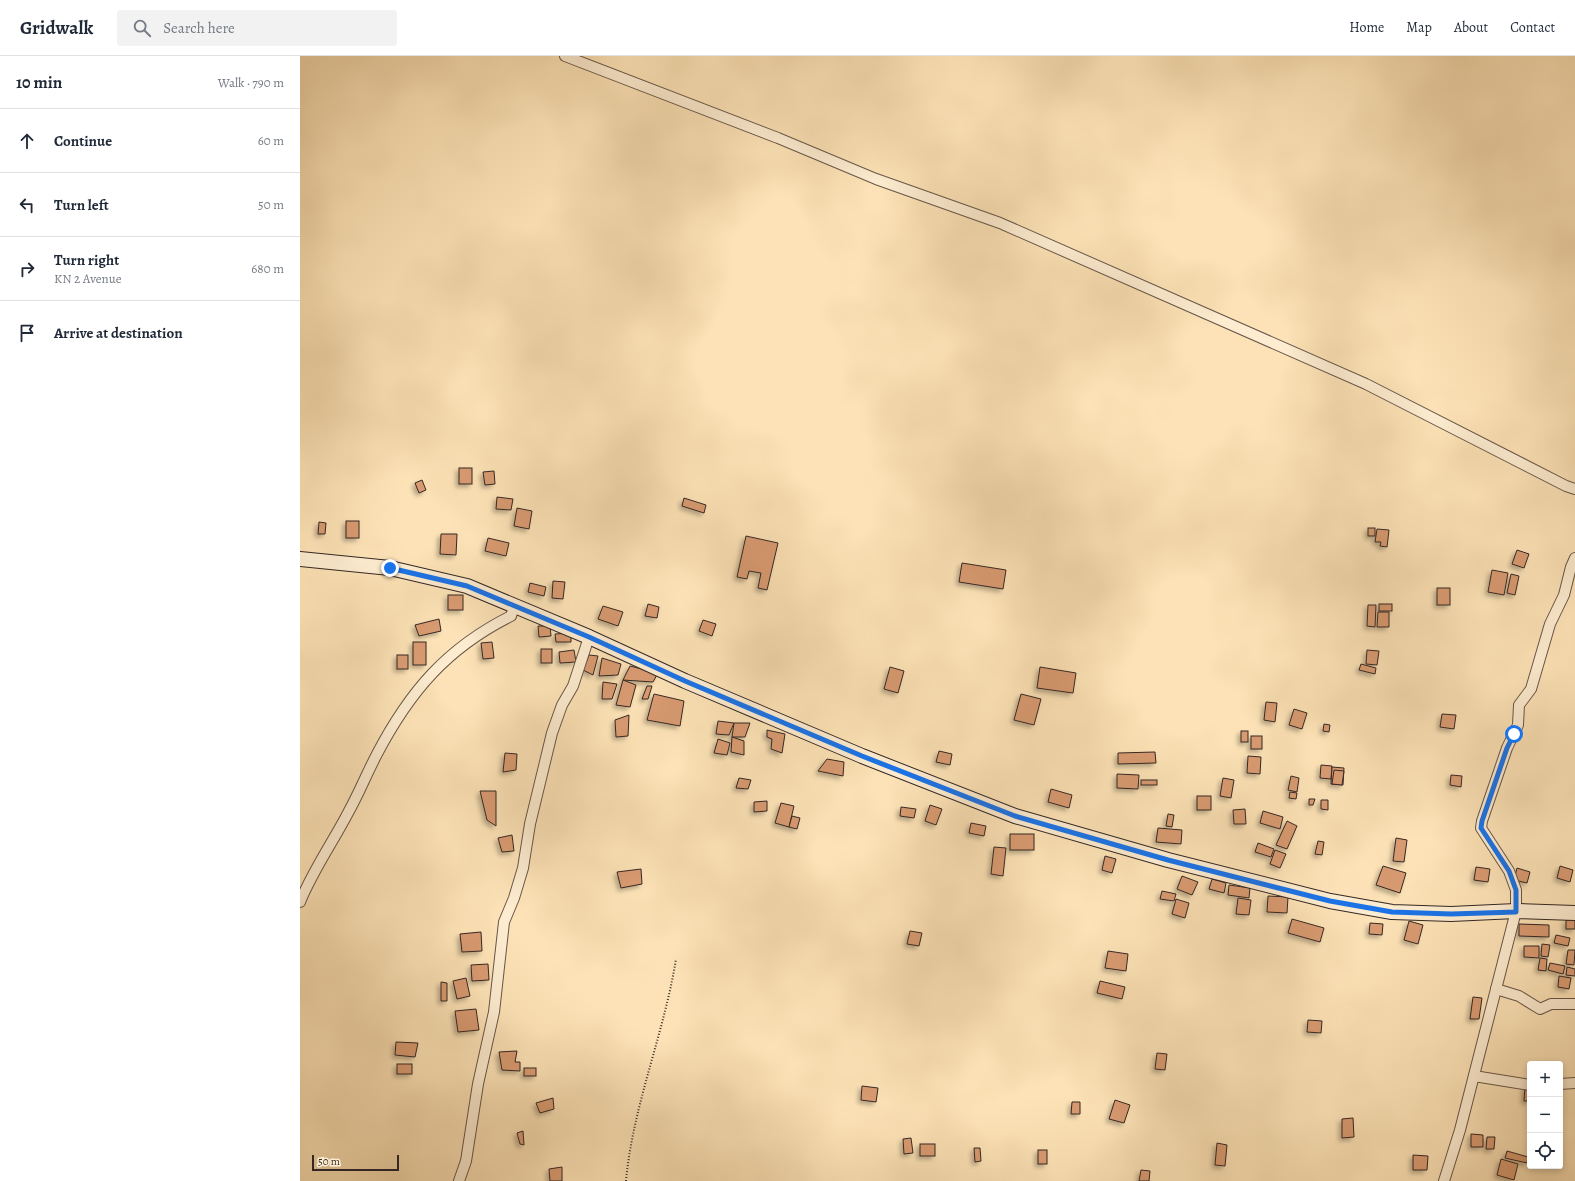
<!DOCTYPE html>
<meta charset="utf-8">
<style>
:root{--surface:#fff;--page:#f2f2f3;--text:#1f2937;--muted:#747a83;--line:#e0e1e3}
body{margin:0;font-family:Alegreya,serif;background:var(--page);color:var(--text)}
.controls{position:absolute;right:12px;bottom:12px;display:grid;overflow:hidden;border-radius:4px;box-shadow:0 2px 6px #0003}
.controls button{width:36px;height:36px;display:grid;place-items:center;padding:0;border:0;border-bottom:1px solid var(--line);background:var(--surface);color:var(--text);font:20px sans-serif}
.scale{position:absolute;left:12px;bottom:10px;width:87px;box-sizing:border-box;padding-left:4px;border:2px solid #352824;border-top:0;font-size:11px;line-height:14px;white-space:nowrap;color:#352824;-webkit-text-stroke:3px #fdecd0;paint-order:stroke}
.stop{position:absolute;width:12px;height:12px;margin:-9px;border:3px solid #1a73e8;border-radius:50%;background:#fff}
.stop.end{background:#1a73e8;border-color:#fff;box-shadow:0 1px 4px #0008}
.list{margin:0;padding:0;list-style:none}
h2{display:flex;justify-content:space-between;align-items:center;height:52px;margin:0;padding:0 16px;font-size:17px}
h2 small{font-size:13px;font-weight:400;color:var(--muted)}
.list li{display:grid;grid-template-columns:26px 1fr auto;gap:12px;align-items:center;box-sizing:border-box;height:64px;padding:0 16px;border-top:1px solid var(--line)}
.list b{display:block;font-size:15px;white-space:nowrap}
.list p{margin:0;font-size:13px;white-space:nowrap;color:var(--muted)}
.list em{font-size:13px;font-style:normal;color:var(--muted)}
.icon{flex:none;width:22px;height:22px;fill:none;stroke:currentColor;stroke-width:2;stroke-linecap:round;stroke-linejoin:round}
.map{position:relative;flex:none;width:1275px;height:1125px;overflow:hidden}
header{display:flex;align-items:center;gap:24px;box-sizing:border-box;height:56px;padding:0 20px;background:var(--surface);border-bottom:1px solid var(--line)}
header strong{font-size:19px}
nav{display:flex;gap:22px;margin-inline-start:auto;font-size:14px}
.search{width:280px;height:36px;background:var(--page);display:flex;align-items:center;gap:10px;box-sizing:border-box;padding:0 14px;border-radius:4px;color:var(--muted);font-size:15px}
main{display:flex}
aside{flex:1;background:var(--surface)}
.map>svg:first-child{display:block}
.building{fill:#d89a71;stroke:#352824;filter:url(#shadow)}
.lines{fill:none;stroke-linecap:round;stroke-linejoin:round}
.street-casing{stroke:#675648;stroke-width:12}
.secondary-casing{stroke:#352824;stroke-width:16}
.path{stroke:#352824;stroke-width:2;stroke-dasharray:1 2;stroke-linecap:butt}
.street{stroke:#fdecd0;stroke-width:10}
.secondary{stroke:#fdecd0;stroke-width:14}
.route{stroke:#1a73e8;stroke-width:5}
</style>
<header>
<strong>Gridwalk</strong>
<div class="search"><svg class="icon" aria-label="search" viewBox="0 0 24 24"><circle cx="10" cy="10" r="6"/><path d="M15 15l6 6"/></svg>Search here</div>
<nav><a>Home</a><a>Map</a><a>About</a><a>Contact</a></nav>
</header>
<main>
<aside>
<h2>10 min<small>Walk · 790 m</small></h2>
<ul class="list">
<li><svg class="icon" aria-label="ahead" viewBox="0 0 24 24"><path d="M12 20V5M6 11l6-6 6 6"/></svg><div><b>Continue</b></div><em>60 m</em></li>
<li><svg class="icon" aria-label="left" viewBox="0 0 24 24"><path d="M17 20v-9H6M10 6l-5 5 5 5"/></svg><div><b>Turn left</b></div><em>50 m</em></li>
<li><svg class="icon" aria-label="right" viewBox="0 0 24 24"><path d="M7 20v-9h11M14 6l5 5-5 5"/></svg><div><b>Turn right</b><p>KN 2 Avenue</p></div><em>680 m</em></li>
<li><svg class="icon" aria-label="arrive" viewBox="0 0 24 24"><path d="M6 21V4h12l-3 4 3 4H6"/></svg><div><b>Arrive at destination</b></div></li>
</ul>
</aside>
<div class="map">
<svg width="1275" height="1125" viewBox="0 0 1275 1125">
<defs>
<filter id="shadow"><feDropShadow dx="-3" dy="3" stdDeviation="2" flood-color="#0004"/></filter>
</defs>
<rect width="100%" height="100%" fill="#fce2b6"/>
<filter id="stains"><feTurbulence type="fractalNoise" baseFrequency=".005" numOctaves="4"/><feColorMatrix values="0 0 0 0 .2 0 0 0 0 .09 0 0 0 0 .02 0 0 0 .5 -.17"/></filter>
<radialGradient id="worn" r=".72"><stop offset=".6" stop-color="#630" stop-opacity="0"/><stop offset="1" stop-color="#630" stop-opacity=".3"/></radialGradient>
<g class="building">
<rect x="159" y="412" width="13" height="16"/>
<polygon points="194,415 195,428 185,429 183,416"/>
<polygon points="122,424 126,434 119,437 115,427"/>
<polygon points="197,441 213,443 211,454 196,453"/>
<polygon points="384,442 406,449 404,457 382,450"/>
<polygon points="217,452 232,455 229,473 214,470"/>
<rect x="46" y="465" width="13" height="17"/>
<polygon points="19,466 26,467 25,478 18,478"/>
<rect x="1068" y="472" width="7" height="8"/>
<polygon points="1077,473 1089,474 1087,491 1080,490 1081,486 1075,486"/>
<polygon points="141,478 157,478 156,499 140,498"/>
<polygon points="446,480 478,487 467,534 458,532 461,517 449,515 447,523 437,521"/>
<polygon points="188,482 209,487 206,500 185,495"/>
<polygon points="1217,494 1229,498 1224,512 1212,508"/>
<polygon points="662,507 706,514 703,533 659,526"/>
<polygon points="1192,514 1208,517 1204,539 1188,536"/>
<polygon points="1211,518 1219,520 1215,539 1207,537"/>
<polygon points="253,525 265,526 263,543 252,542"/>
<polygon points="230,527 246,531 244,540 228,536"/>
<rect x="1137" y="532" width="13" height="17"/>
<rect x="148" y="539" width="15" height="15"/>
<polygon points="348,548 359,551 357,562 345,560"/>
<rect x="1079" y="548" width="13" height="7"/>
<polygon points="1068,549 1076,549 1075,571 1067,570"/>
<polygon points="303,550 323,556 318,570 298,563"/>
<polygon points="1078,556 1089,556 1089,571 1077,571"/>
<polygon points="139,563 141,575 119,580 115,569"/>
<polygon points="403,564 416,568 412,580 399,575"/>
<polygon points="238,570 250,570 251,580 239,581"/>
<polygon points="271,577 271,586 256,586 255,578"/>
<rect x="113" y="586" width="13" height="23"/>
<polygon points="192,586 194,602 183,603 181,587"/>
<rect x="241" y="593" width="11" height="14"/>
<polygon points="274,594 276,606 260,607 259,596"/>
<polygon points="1067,594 1079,595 1077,609 1066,608"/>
<rect x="97" y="599" width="11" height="14"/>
<polygon points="289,599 298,600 293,619 283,614"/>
<polygon points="302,602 321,608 318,619 299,620"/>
<polygon points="1061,608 1076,612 1075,618 1059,614"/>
<polygon points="330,610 358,617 353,626 323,624"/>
<polygon points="590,611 604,615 598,637 584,633"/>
<polygon points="740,611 776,617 773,637 737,632"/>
<polygon points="323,624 336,629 330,651 316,649"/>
<polygon points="303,626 317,628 312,643 302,643"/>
<polygon points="347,630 352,630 348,643 342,643"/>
<polygon points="354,638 384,645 380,670 347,664"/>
<polygon points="721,638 741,643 734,669 714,664"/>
<polygon points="966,646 977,647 975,666 964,664"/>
<polygon points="994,653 1007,657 1002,673 989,669"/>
<polygon points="1142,658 1156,659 1154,673 1140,671"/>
<polygon points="329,659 328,680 316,681 315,664"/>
<polygon points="418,665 434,667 429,679 416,678"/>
<polygon points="434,667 450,667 445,681 432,681"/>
<polygon points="1024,668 1030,669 1029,676 1023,675"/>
<polygon points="467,674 485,678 482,697 471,693 472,683 467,681"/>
<rect x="941" y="675" width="7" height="11"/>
<rect x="951" y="680" width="11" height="13"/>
<polygon points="432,681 444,685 444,699 431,696"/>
<polygon points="418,683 430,687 427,699 414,697"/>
<polygon points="639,695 652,698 650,709 636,706"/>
<polygon points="855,696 856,707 818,708 818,697"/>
<polygon points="205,697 217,698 216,714 203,716"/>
<polygon points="948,700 961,701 960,718 947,717"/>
<polygon points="527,703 544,706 543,720 518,715"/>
<polygon points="1021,709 1032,710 1031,723 1020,722"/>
<polygon points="1032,711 1044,712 1043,729 1031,728"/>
<polygon points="1034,714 1044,715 1042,729 1032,728"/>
<polygon points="817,718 839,719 838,733 817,732"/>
<polygon points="1151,719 1162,720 1161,731 1150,729"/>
<polygon points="991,720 999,722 997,736 988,734"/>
<polygon points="439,722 451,724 448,733 436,732"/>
<polygon points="923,722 934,724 931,742 920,740"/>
<rect x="841" y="724" width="16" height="5"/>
<polygon points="751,733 772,739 769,752 748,746"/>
<polygon points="180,735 196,735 196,770 187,764"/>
<polygon points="990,736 997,737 996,743 989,742"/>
<rect x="897" y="740" width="14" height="14"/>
<polygon points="1009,743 1015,743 1013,749 1009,749"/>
<polygon points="1021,744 1028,744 1028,754 1021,753"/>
<polygon points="467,745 467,755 454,756 454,746"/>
<polygon points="481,747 494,750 489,771 475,767"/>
<polygon points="630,749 642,753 636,769 625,765"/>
<polygon points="601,751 616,753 614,762 600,760"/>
<polygon points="945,753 946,768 934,768 933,754"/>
<polygon points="963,755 983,761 980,773 960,767"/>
<polygon points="868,758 874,759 872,771 866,770"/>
<polygon points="492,760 500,762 497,773 489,771"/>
<polygon points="987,765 997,770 987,793 976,789"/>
<polygon points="671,767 686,770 684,780 669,777"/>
<polygon points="858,772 882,774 881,788 856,786"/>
<rect x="710" y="778" width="24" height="16"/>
<polygon points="212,779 214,795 202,796 198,782"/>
<polygon points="1096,782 1107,784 1104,806 1093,805"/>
<polygon points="1018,785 1024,786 1022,799 1015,798"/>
<polygon points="958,787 974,793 971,801 955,796"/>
<polygon points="694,791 706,792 703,820 691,818"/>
<polygon points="975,794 986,798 980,812 970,808"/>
<polygon points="805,800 816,803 812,817 802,814"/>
<polygon points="1083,810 1106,817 1100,837 1076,829"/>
<polygon points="1260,810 1273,814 1270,826 1257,822"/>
<polygon points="1176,811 1190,813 1188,826 1174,824"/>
<polygon points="1217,812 1230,816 1227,827 1214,824"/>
<polygon points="341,813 342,828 321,832 317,816"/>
<polygon points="882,820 898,826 892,839 877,833"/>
<polygon points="912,823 926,827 924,837 909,833"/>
<polygon points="929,829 950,832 949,842 928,839"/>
<polygon points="862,835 876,838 874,845 860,843"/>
<polygon points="968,840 988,841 987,857 967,856"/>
<polygon points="938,842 951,844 949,859 936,858"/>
<polygon points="876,843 889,847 885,862 872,858"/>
<polygon points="992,863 1024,872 1020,886 988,877"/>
<rect x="1266" y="864" width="9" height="9"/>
<polygon points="1109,865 1123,869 1118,888 1104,884"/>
<polygon points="1070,867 1083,868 1082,879 1069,878"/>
<polygon points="1219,868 1249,869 1249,881 1219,880"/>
<polygon points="610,875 622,877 619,890 607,888"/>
<polygon points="181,876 182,895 162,896 160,878"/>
<polygon points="1256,879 1270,882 1268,890 1254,887"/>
<polygon points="1242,888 1250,889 1248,901 1241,900"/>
<polygon points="1224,890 1239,890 1239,902 1224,901"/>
<polygon points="1268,894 1275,894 1274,909 1266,908"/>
<polygon points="808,895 828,898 826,915 805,912"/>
<polygon points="1240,902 1247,903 1246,915 1238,914"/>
<polygon points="1250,907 1265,910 1263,918 1248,914"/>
<polygon points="188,908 189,924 172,925 171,909"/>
<polygon points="1267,911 1275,913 1275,920 1266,919"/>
<polygon points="1259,920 1271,922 1269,933 1258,931"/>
<polygon points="166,922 170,940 157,943 153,925"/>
<polygon points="800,925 825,931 822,943 797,937"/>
<polygon points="141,926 147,927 147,945 141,945"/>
<polygon points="1173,941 1182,942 1179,963 1170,963"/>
<polygon points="176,953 179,974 158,976 155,955"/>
<polygon points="1008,964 1022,965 1021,977 1007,976"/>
<polygon points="96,986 118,987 115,1001 95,999"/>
<polygon points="217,995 215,1006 220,1006 220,1015 202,1014 199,996"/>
<polygon points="857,997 867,998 865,1014 855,1013"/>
<rect x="97" y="1008" width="15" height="10"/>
<rect x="224" y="1012" width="12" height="8"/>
<polygon points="562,1030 578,1032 576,1046 561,1044"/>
<polygon points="1225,1030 1230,1031 1230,1045 1224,1045"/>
<polygon points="253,1042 254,1053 240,1057 236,1047"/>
<polygon points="815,1044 830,1049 824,1067 809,1063"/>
<polygon points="772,1046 780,1046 780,1058 771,1058"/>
<polygon points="1053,1062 1054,1081 1042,1082 1042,1063"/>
<polygon points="223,1075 224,1089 220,1088 217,1077"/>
<polygon points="1171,1078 1183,1079 1183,1091 1171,1091"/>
<polygon points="1187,1081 1195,1081 1194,1093 1186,1093"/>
<polygon points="611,1082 613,1097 604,1098 603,1083"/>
<polygon points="917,1087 927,1089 925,1110 915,1109"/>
<rect x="620" y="1088" width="15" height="12"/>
<polygon points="674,1092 680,1092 681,1105 675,1106"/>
<rect x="738" y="1094" width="9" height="14"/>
<polygon points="1207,1095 1228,1101 1227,1107 1205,1102"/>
<polygon points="1113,1099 1128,1100 1127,1114 1113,1114"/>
<polygon points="1201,1103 1218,1108 1214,1124 1197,1119"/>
<polygon points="262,1111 262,1125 250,1125 249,1113"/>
<polygon points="841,1114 850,1115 849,1125 839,1125"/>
</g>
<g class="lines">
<g class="street-casing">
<g id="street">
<polyline points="265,0 478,82 576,123 700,167 1066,328 1266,430 1275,433"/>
<path d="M0,846c13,-32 33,-60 49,-91 10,-18 18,-38 28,-57 33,-63 70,-106 134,-138l3,-9"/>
<polyline points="1196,933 1219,940 1240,953 1251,948 1275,948"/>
<polyline points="1174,1020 1230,1029"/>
<polyline points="1260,1028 1275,1027"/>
<polyline points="159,1125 166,1105 178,1028 194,956 204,866 214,842 223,812 230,768 252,677 262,649 273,630 289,581"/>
<polyline points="1144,1125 1160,1074 1216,855 1216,834 1209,815 1181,772 1182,765 1207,692 1218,669 1219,649 1231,633 1250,568 1264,539 1271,511 1275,502"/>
</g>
</g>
<g class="secondary-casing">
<polyline id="secondary" points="0,503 90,512 167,530 289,581 385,625 562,700 715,760 868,804 1030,845 1092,856 1151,858 1216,855 1275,857"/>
</g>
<path class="path" d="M326,1125c7,-76 38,-147 50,-222"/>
<use href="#street" class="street"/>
<use href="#secondary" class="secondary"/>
</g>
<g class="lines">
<polyline class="route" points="90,512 167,530 289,581 385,625 562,700 715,760 868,804 1030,845 1092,856 1151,858 1216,856 1216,834 1209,815 1181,772 1182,765 1207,692 1214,678"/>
</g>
<rect width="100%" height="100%" filter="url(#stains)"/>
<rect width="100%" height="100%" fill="url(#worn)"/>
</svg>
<div class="controls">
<button>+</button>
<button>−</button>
<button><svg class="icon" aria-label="locate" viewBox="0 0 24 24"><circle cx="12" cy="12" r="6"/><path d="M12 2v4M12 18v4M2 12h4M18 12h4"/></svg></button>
</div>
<div class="scale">50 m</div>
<div class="stop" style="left:1214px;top:678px"></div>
<div class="stop end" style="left:90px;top:512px"></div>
</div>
</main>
